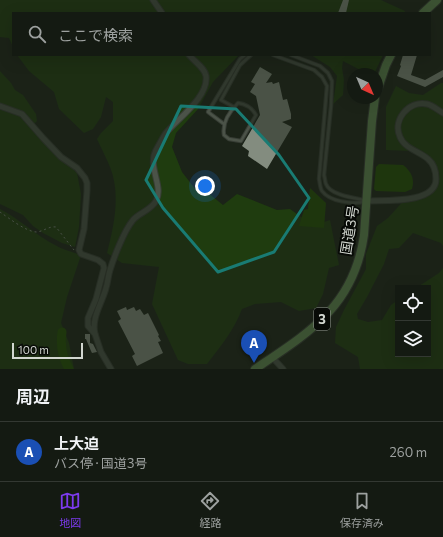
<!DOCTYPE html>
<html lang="ja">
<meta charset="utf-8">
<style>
:root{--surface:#141a12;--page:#212720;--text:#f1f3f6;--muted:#9da19f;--line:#333832;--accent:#7c3aed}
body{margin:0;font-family:Commissioner,"Noto Sans JP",sans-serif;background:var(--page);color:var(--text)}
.controls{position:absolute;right:12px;bottom:12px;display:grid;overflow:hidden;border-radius:0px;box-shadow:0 4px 16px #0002}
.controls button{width:36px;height:36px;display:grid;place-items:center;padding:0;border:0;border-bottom:1px solid var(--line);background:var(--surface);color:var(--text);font:20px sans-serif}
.compass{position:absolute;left:347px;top:68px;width:36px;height:36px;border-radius:50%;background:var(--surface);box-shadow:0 4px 16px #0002;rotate:136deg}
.scale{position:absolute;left:12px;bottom:10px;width:71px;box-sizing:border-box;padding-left:4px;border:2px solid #d2d7d0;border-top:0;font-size:11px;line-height:14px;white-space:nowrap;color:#d2d7d0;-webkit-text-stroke:3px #080b07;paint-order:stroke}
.you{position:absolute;left:205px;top:186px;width:14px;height:14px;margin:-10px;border:3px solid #fff;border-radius:50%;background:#1a73e8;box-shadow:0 0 0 6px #1a73e833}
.badge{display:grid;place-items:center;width:26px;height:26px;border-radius:50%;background:var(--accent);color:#fff;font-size:13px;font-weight:700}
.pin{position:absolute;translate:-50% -33px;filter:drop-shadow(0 1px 2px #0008)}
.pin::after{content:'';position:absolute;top:21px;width:14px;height:12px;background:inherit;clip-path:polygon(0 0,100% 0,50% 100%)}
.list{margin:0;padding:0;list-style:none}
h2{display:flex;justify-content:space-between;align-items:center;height:52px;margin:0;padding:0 16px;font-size:17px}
h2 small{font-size:13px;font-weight:400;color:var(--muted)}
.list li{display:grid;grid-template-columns:26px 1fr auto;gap:12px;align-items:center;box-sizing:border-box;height:60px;padding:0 16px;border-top:1px solid var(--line)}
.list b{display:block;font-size:15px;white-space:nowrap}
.list p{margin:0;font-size:13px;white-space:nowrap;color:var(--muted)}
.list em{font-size:13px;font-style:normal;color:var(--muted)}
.icon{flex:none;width:22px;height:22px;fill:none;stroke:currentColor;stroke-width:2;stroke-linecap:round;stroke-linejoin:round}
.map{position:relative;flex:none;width:443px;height:369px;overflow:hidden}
.search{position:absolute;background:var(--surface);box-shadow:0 4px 16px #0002;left:12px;right:12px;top:12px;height:44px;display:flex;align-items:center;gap:10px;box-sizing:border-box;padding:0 14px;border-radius:0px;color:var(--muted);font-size:15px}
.sheet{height:112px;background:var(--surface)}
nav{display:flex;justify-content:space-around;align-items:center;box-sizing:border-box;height:56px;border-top:1px solid var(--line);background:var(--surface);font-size:11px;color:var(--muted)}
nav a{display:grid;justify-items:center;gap:2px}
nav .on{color:var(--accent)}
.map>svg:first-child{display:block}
.green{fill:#1f3c0f}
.water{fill:#224e02}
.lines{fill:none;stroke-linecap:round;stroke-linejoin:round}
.river{stroke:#224e02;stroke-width:9}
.building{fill:#838c7f}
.service-casing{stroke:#373d35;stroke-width:4.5}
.minor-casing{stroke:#373d35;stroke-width:7}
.trunk-casing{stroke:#373d35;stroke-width:10}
.path{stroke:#7f867d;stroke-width:1;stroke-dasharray:2 3;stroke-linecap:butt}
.service{stroke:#4b5348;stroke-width:2.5}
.minor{stroke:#4b5348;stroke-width:5}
.trunk{stroke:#638a52;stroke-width:8}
.marked{fill:none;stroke:#197b73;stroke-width:3;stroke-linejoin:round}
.labels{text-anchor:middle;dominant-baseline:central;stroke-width:4;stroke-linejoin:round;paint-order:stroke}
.shield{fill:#080b07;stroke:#959a94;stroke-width:1}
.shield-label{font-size:13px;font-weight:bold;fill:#d2d7d0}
.street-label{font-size:14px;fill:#d2d7d0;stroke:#080b07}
</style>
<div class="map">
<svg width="443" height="369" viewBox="0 0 443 369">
<rect width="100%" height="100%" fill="#1b2318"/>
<g class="green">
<polygon points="0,0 381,0 405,11 404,13 13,13 13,47 9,38 0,37"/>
<path d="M17,55h222l-26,27 -15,27 -22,24 -4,14 10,25 14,18 11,2 16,13 14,-11 40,16 13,-1 14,10 14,5 12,-4 9,45 -10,3 -6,26 -7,14 -17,3 -18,-9 -26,2 -13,5c-8,21 -21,37 -35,55h-19l-10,-4 -26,-56 7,-37 -37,-4 -15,-10c7,-27 14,-59 3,-86 -4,-10 -9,-19 -13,-28l4,-6 12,-12v-19l-7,-5 -5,20 -8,12 -9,4 -25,-24 -5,-17 -25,-21z"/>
<polygon points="311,55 383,55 374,74 368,74 343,61 342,68 344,80 343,95 333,104 337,76 330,67"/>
<polygon points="0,71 11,83 15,90 23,95 36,114 37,121 33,125 77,173 81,194 79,227 75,247 62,243 43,233 33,226 23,215 0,204"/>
<polygon points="441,83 443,83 443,246 441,243 413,233 399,248 389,249 384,264 367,297 357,314 358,319 368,322 382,320 391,305 398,300 398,354 428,354 428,288 416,288 439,273 443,268 443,369 360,369 358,357 335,343 336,327 344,310 366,269 366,254 377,226 388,218 407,197 424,193 432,186 434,181 433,173 431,166 425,159 411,151 386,150 386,107 396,86 409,93 423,95"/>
<path d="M0,209c20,10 35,26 55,36 8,5 18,7 26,10l-14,42 -6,26 8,20 5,26h-74z"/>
</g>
<g class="water">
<path d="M379,164l24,1c8,6 12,14 9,24l-7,3 -29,-1 -2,-2 2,-22z"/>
<polygon points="310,188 326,203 324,228 299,226 304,210 308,209"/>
</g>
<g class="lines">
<path class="river" d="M62,332c-2,14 0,25 7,37"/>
</g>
<g class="building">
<polygon points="343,0 349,0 346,13 338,13"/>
<polygon points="403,55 417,55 411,75 425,80 443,70 443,77 425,87 397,76 401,66 400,65"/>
<polygon points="260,67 272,74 266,83 272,82 273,84 279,82 283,100 287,99 291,114 291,119 282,122 292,127 267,169 248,156 249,151 242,146 260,115 256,96 250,92 255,84 251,82"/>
<polygon points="126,307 127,310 134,307 136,311 140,309 144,315 148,313 159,335 158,336 161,341 158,342 163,353 137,366 132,356 135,354 118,321 121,319 117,311"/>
<polygon points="85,334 90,334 90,343 93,344 97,352 92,353 91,351 86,339 85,339"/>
</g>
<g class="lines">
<g class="service-casing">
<g id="service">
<path d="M273,55l41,15 8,7 5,9 -8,93c1,4 1,9 3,12 8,11 30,13 42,11"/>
<path d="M291,55l29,11 8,7 4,8 -1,25 -7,69c1,3 1,7 2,9 4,11 28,14 38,16"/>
<path d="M238,103c9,1 14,5 18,12l-15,26 -12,-2 -5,-4c-2,-12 6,-24 14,-32z"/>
<polyline points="234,107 221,100 240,65 251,55"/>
<polyline points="224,124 208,112 240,59 245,55"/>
</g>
</g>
<g class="minor-casing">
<g id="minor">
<polyline points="153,0 162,13"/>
<polyline points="0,106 22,114 43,138 61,157 77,168 85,178 87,183 87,191 84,229 79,250 81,254 98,260 103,264 104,268 96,299 88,318 88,326 95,334 101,352 111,369"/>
<path d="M367,201c18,-1 69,3 69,-22 0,-8 -2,-15 -8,-20 -9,-8 -23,-10 -28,-22 -8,-17 9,-37 27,-33 5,1 11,6 16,9"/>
<path d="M95,334c-4,-16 7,-31 11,-46 2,-6 2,-12 4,-18 4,-13 14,-39 23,-50 6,-7 18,-10 23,-19 8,-15 -9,-34 0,-51 3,-5 6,-11 9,-16 12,-15 44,-37 41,-58 -1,-8 -12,-15 -17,-21"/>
<polyline points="272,357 283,369"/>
</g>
</g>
<g class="trunk-casing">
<g id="trunk">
<polyline points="423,13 437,0"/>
<polyline points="377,91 386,65 391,55"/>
<path d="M255,369c55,-37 99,-63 109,-134l8,-114 3,-23"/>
</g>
</g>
<path class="path" d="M0,212c9,6 26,20 37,20 7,-1 12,-6 19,-5l18,23"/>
<use href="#service" class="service"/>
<use href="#minor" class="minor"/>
<use href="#trunk" class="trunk"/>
</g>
<path d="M0 0H443V369H0ZM181,106l55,3 43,46 30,43 -35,54 -56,20 -55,-64 -17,-28z" fill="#1b2318" fill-opacity=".55" fill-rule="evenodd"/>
<path class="marked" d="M181,106l55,3 43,46 30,43 -35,54 -56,20 -55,-64 -17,-28z"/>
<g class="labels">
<rect class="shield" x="314" y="308" width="16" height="22" rx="3"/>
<g class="shield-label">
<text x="322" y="319">3</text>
</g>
<g class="street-label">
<text transform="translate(349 230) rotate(-81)">国道3号</text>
</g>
</g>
</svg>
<div class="controls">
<button><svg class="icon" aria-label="locate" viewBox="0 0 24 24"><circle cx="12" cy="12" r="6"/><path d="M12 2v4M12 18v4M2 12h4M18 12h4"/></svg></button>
<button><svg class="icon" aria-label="layers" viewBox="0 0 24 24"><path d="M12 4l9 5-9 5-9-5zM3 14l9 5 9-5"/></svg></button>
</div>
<svg class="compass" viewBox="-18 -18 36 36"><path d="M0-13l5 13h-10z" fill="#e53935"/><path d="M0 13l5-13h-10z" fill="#9da19f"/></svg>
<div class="scale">100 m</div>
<div class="you"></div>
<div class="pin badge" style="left:254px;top:363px;background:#1a4fb4">A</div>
<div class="search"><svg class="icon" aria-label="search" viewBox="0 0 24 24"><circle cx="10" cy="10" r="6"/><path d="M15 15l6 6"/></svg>ここで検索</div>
</div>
<section class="sheet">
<h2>周辺<small></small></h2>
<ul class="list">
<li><span class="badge" style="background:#1a4fb4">A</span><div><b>上大迫</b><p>バス停 · 国道3号</p></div><em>260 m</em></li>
</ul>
</section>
<nav>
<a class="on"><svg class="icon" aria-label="map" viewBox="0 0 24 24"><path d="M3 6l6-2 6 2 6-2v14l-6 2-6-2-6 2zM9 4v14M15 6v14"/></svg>地図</a>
<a><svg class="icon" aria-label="directions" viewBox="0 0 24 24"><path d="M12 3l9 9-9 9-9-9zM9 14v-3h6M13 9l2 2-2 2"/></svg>経路</a>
<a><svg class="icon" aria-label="saved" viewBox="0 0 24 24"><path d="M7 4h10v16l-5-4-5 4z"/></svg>保存済み</a>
</nav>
